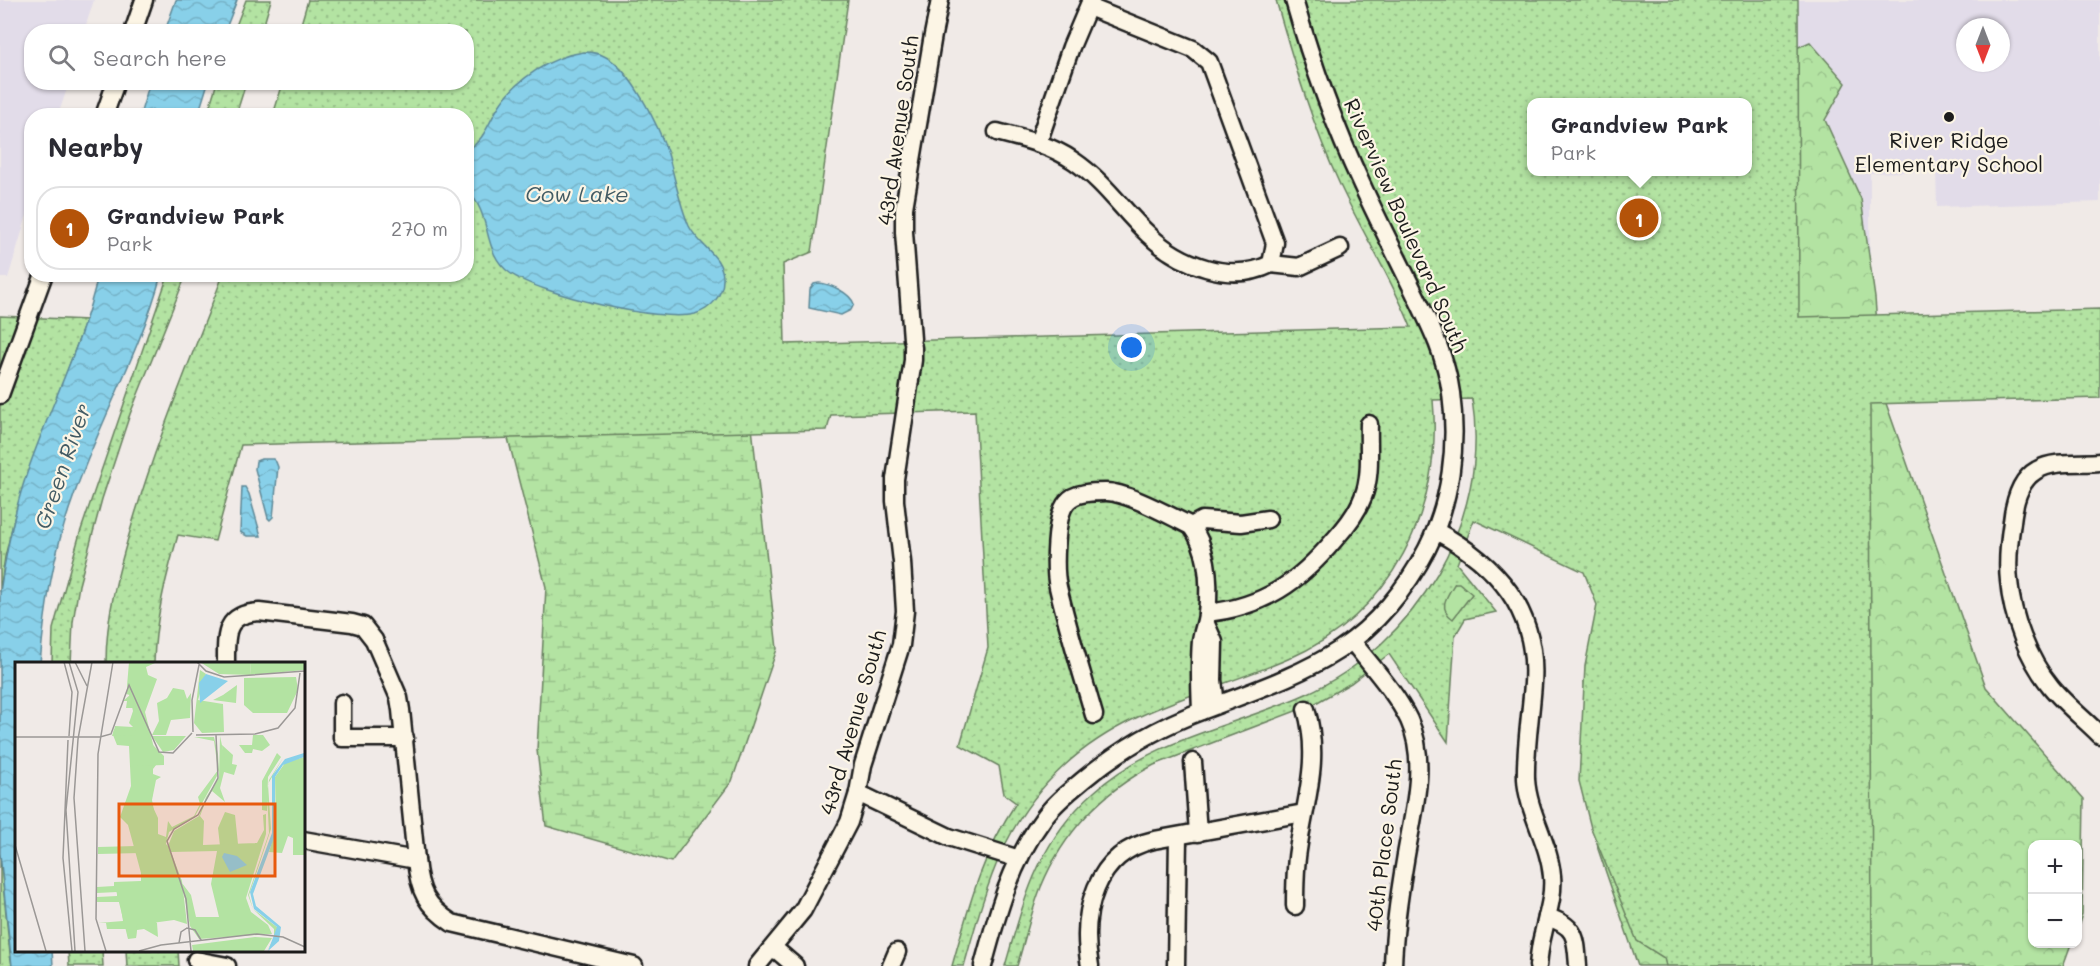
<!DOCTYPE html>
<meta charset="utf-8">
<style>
:root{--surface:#fff;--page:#f7f7f7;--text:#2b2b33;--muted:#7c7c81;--line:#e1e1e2;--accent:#b45309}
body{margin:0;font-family:Mali,sans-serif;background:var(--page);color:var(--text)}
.controls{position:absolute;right:18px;bottom:18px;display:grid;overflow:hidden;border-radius:12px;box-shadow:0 2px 4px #0004}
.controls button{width:54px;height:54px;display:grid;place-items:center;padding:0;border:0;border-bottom:2px solid var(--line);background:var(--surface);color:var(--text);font:30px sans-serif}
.compass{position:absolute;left:1956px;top:18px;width:54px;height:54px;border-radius:50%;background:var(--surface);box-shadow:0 2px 4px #0004;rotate:180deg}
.you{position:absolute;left:1132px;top:348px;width:21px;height:21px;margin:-15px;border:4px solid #fff;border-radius:50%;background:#1a73e8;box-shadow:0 0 0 9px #1a73e833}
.badge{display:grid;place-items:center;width:39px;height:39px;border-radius:50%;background:var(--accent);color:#fff;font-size:20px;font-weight:700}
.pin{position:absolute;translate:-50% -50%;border:3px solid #fff;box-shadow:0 2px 6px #0006}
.popup{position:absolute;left:1527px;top:98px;width:225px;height:78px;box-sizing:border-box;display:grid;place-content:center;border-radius:12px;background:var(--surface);filter:drop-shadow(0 2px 4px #0005);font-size:20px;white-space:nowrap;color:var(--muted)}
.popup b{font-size:22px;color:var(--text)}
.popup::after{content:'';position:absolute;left:50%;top:100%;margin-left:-12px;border:12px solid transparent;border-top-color:var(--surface)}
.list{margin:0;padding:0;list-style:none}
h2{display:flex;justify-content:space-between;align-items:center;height:78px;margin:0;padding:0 24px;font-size:26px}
h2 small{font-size:20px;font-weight:400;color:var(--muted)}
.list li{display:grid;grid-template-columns:39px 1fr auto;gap:18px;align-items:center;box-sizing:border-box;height:84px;margin:0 12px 12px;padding:0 12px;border:2px solid var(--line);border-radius:24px}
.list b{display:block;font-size:22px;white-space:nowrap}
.list p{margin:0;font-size:20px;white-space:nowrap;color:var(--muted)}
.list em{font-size:20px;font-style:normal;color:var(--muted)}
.icon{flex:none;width:33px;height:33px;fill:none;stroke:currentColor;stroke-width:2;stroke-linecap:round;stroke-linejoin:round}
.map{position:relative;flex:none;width:2100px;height:966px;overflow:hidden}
.search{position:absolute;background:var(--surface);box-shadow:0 2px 4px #0004;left:24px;top:24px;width:450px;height:66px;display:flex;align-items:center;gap:15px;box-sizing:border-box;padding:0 21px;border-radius:24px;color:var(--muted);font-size:22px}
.panel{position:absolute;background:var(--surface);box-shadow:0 2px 4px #0004;left:24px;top:108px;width:450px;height:174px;border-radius:24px}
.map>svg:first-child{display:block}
.built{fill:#e2dce9;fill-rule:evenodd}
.forest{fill:url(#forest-crowns);stroke:#68805f;stroke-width:1.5}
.wetland{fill:url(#wetland-marsh);stroke:#68805f;stroke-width:1.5}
.park{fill:url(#park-dots);stroke:#68805f;stroke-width:1.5;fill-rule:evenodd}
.pitch{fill:#b3e3a2;stroke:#68805f;stroke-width:1.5}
.water{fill:url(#water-waves);stroke:#5d8897;stroke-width:1.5}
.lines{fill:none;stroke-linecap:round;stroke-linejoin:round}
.minor-casing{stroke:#1c1c1c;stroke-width:21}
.minor{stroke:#fcf5e5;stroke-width:16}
.poi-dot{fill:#1c1c1c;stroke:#fcf5e5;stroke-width:2}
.labels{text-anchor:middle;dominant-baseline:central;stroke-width:4.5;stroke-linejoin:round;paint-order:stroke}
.street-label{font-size:21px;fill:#1c1c1c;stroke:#fcf5e5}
.poi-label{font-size:21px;fill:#1c1c1c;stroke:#fcf5e5}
.water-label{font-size:22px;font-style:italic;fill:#425b64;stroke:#fcf5e5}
.inset-road{fill:none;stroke:#9b9896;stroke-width:1.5}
.view{fill:#e8590c;fill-opacity:0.15;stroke:#e8590c;stroke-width:3}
.inset-edge{fill:none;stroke:#1c1c1c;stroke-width:3}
</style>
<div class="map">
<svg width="2100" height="966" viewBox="0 0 2100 966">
<defs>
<pattern id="forest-crowns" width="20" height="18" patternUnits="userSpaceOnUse" patternTransform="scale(1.5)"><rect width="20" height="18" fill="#b3e3a2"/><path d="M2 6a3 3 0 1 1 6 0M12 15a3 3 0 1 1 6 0" fill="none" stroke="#99c28b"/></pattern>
<pattern id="wetland-marsh" width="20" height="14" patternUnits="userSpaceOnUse" patternTransform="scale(1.5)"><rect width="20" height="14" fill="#b3e3a2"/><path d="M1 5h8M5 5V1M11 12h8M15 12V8" fill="none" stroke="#99c28b"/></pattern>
<pattern id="park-dots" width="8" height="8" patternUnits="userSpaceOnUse" patternTransform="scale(1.5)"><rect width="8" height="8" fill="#b3e3a2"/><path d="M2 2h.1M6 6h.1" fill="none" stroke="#99c28b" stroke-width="1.8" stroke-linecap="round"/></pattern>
<pattern id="water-waves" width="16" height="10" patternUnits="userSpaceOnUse" patternTransform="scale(1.5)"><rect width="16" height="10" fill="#88d0e9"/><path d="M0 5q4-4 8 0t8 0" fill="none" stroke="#75b2c7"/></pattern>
</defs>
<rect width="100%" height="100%" fill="#f0eae7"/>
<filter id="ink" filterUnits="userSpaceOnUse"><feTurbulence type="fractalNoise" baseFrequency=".0167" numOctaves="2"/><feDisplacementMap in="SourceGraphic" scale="12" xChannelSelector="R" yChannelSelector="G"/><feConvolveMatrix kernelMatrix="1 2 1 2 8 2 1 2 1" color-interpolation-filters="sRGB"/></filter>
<g filter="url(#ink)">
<g class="built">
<polygon points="0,0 94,0 84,31 32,32 32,82 69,83 58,115 32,116 31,202 8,278 0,278"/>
<path d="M1798,0h302v202l-163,5 -1,-36 -66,2v142l-72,2zM1965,27h36v36h-36z"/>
</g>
<polygon class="forest" points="1810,42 1846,83 1825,120 1861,199 1875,298 1882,392 1986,687 2084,799 2082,914 2078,927 2078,844 2032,844 2032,944 2071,944 2063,966 1638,966 1598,849 1584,681 1607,639 1592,555 1473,404 1437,290 1531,103 1531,172 1747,172 1747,103 1725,80"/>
<polygon class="wetland" points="831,0 750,410 777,649 732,781 671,862 546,826 537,750 546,587 466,274 466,32"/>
<g class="park">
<polygon points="246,0 271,0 262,31 234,31"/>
<path d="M308,0h540l-36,252 -29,12 2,80 626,-17c-19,-48 -48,-93 -70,-140 -28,-60 -47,-123 -65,-187h522l1,317 301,-8v89l-230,6 2,562h-206l-2,-8 -27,-17 -46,-113 -12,-47 6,-115 12,-61 -13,-33 -110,-52 -17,44 39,48 -31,7 -10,17 -7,106 -59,-88 -38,29 -37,21 -160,61c-51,26 -91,68 -113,122 -10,25 -16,53 -24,79h-12c20,-69 33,-124 89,-174 59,-54 142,-66 212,-98 109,-49 186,-174 166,-295l-39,1c10,110 -41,214 -145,259 -76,33 -161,48 -224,107 -62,57 -78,122 -100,200h-12c17,-60 29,-110 64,-163l-12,-9 -5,-28 -39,-21 28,-97 -13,-237 -144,4 -4,15 -586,15 -26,96 -37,-6c-12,42 -23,84 -24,128h-48c0,-46 12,-91 25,-135 25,-87 60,-169 92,-253l243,-1v-158l-193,-1 10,-32 183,-1v-50l-167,-1zM1531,103h216v69h-216z"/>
<polygon points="217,82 246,83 236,115 207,115"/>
<polygon points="168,275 186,275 130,414 102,499 79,585 73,622 71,663 52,663 53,629 80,533"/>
<polygon points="0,316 86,320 17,507 5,557 0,592"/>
<polygon points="0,854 10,954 12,966 0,966"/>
<polygon points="68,950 102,950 103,966 69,966"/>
<polygon points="126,950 178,950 179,966 127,966"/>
</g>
<path class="pitch" d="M1455,583h4l13,11 -19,25c-16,-11 -6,-23 2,-36z"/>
<g class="water">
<polygon points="176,0 237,0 225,31 165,31"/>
<path d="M584,52c8,0 15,1 22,5 26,14 53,70 62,97 7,24 11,49 21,72 9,19 33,29 34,51 1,18 -12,32 -28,37 -35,9 -156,-20 -185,-41 -29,-20 -17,-60 -43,-82v-41c18,-10 21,-27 32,-44 17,-27 53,-50 85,-54z"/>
<polygon points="150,82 208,83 198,115 140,115"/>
<path d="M98,275h63c-21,78 -63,149 -89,226 -19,52 -27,107 -32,162h-24v287h36l1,16h-41l-12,-112v-262c6,-39 13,-76 25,-113 23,-70 57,-132 73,-204z"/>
<path d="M819,283c12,1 31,10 35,21l-3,6 -10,5 -32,-7 1,-19 4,-5z"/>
<polygon points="261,459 273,459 276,462 278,467 273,517 270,520 268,518 255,469 256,461"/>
<polygon points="242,487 245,487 249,494 261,536 247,536 240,532"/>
</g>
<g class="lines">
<g class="minor-casing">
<g id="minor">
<polyline points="1089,7 1193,49 1209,62 1275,243 1271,264 1299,267 1340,248"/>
<polyline points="133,32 144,0"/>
<polyline points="104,116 116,82"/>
<path d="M997,132c27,7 54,13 77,29 31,21 49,50 75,74 31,30 82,49 122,29"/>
<polyline points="1038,143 1071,47 1091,0"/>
<polyline points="912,339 904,232 904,208 933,35 940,0"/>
<polyline points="0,395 44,274"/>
<path d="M2100,462c-19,2 -46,-2 -63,8 -18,10 -23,33 -25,52 -3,19 -5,40 -3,59 3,36 19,78 42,106 14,17 33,32 49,48"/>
<path d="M1191,526c18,24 19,59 16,88 -1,10 -5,18 -6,27 -2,23 -1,47 0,70"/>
<polyline points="1191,526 1202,520 1241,523 1268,519"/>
<path d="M1436,531c61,33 102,79 97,152 -2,32 -8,64 -7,96 2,34 23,63 26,97 2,20 -5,39 -9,58 -3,11 -4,21 -5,32"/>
<path d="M1207,613c57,-6 92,-31 128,-74 11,-12 22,-26 28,-42 9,-22 5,-50 6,-73"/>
<polyline points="1206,624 1214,642 1213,680 1216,705"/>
<path d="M1352,641c19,25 43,50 57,79 20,43 3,96 -4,141 -6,35 -11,69 -12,105"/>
<path d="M226,663c0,-28 -2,-49 33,-51l93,11 11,3 11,14 25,58 2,12 15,150"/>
<polyline points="342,703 342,738 405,738"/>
<path d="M1094,715c-12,-42 -26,-85 -36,-128 -4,-18 -3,-72 9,-85 8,-10 26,-10 39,-10 21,0 64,24 85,34"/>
<polyline points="1193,762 1198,833"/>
<polyline points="858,793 949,837 1019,859"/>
<path d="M303,840l113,20c3,31 10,46 36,63l182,43"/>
<path d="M1295,906c0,-19 0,-37 3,-56 7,-49 23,-91 8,-141"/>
<path d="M1547,917c30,9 29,21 31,49"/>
<polyline points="774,948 795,966"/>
<polyline points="196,960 227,966"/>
<polyline points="757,966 803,910 849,822 858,793 863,765 901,645 905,611 902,562 895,501 895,479 913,360 913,347"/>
<polyline points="891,966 897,952"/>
<path d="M983,966c14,-52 28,-104 60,-147 10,-15 26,-27 40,-39 36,-30 78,-54 121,-70 46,-18 93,-33 135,-60 37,-24 68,-62 88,-101 24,-48 31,-103 24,-156 -5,-37 -22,-70 -38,-103 -17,-35 -35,-70 -51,-105 -28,-60 -50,-122 -68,-185"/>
<path d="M1090,966c-10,-53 5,-113 64,-126l150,-27"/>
<polyline points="1176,966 1178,837"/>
</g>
</g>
<use href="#minor" class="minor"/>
</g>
</g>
<circle class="poi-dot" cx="1949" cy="117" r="6"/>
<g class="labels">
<g class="street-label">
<text transform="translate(897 130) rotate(-82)">43rd Avenue South</text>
<text transform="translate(1407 225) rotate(66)">Riverview Boulevard South</text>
<text transform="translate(852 722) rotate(-74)">43rd Avenue South</text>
<text transform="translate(1383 845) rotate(-83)">40th Place South</text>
</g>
<g class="poi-label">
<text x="1949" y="139">River Ridge<tspan x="1949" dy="24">Elementary School</tspan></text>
</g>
<g class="water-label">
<text x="577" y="193">Cow Lake</text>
<text transform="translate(62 466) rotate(-71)">Green River</text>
</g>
</g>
<g transform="translate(15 662)">
<rect width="290" height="290" fill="#f0eae7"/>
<path d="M185,0h51l-1,13 -31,-1z" fill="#b3e3a2"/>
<path d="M114,0l26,1 -9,4 2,8 9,4 -12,33 9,36 9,8 -10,13v5l8,3 -5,3 -4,20 5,26 -6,42 -10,5 -13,-48 -8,-8 11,-31 -2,-40 -12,-1 -4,-10 2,-9 18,1 -4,-4 4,-12 -6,-25zM158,26l11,2 3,9 4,-6 -1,25 -19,2 -5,15h-14l7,-14 -2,-18 10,-5zM238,73h10l7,10 -8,6 -9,-2 -1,4h-7l-6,-8h13zM207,83l11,10 -1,9 5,1 -3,10 -10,-3zM99,220l43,41 1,14 -14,-8 -7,1 -1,8h-8l-1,-9h-20l-1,-6h-8l25,-2 -3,-19h-23v-5l20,-1v-4l-20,1v-6l17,-1z" fill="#b3e3a2"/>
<path d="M185,8l6,4 -8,26 25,4 1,28 -22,1 -8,-10zM281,15l2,13 -11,23h-34l-9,-8v-27zM222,23l-1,18 -23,-3 10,-5zM210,150l10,3 3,29 -18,2 -2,-18z" fill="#b3e3a2"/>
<path d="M236,0h53v8l-54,5zM113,25l23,56 13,13v9l-28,1v-31l-24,1 2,-7 22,2v-23h-10l1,-7h-4l7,-6 -4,-1zM137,74h34l-12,14 -11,2zM205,74l6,28 -6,24 5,14 -13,-11 -5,7 -7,18 4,5 -1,24 54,-2 7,-13 -1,-15 3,-1v20l-20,64 5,14 17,13 4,9 -73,5 -9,-13 -8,-43 9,12 5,22h23l-8,-33 6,-33 -46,1 11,29 5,43 -13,-4 -37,5 -1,13 -8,1 -14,-57 27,-1v-28l-43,1v-7l38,-1v-66h19l-4,23 7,15v16l8,3 2,-16 4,6 22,-11 6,-12 -2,-7 20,-27 -4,-29 -20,-4h20l4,17 1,16 -2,6 -22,40 -26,16 -3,12 2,2 6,-15 25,-15 7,-19 13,-19zM262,91l4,4 -13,20 -1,34 -5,-1v-29zM289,95v98h-11v-17l-5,-2 -6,17 -13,-1 7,-24 -1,-51 10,-14zM268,96l-15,26 3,45 -22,66 4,14 24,18v9l-10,15 7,-13v-9l-21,-20 -5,-14 21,-62 -2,-39 1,-8 1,-6zM240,275l17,1 -8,13h-71l-1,-6z" fill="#b3e3a2"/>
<path d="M191,12l22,7 -28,22 -1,-20zM289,91v4l-21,8 -8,12v58l-22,59 3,12 25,21 -2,14 -11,10 9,-24 -23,-18 -4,-17 22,-59v-57l13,-17zM209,191l13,3 10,9 -17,7 -8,-15z" fill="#88d0e9"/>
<path class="inset-road" d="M49,0l8,30 -3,44M54,0l9,30 -12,118 9,141M60,0l12,24M182,0l9,9 18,6 81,-6M178,70l-1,-32 7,-35M181,73l59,-1 23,-6 17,-20 5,-35M0,75h85M85,75l11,-3 18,-49 30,67 14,1 19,-20M53,78l-5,118 9,93M0,183l31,106M164,281l2,-11 6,-4 8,2 6,10M70,289l-11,-153 4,-59 14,-77M91,289l-10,-32 2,-165 15,-92M124,289l22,-6 96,-11 26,3 22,10M176,289l-5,-52 -19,-58 7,-12 24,-14 20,-37 -2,-43"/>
<path class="view" d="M104,142h156v72h-156z"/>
<rect width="290" height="290" class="inset-edge"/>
</g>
</svg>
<div class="controls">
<button>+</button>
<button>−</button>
</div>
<svg class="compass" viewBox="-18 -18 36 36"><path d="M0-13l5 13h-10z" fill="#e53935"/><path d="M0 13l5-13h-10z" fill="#7c7c81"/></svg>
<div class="you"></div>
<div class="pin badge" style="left:1639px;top:218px">1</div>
<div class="popup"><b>Grandview Park</b>Park</div>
<div class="search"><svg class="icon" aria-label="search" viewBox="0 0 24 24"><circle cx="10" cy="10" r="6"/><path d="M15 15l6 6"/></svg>Search here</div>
<section class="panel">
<h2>Nearby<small></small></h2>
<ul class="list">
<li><span class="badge">1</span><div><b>Grandview Park</b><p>Park</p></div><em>270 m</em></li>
</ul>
</section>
</div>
